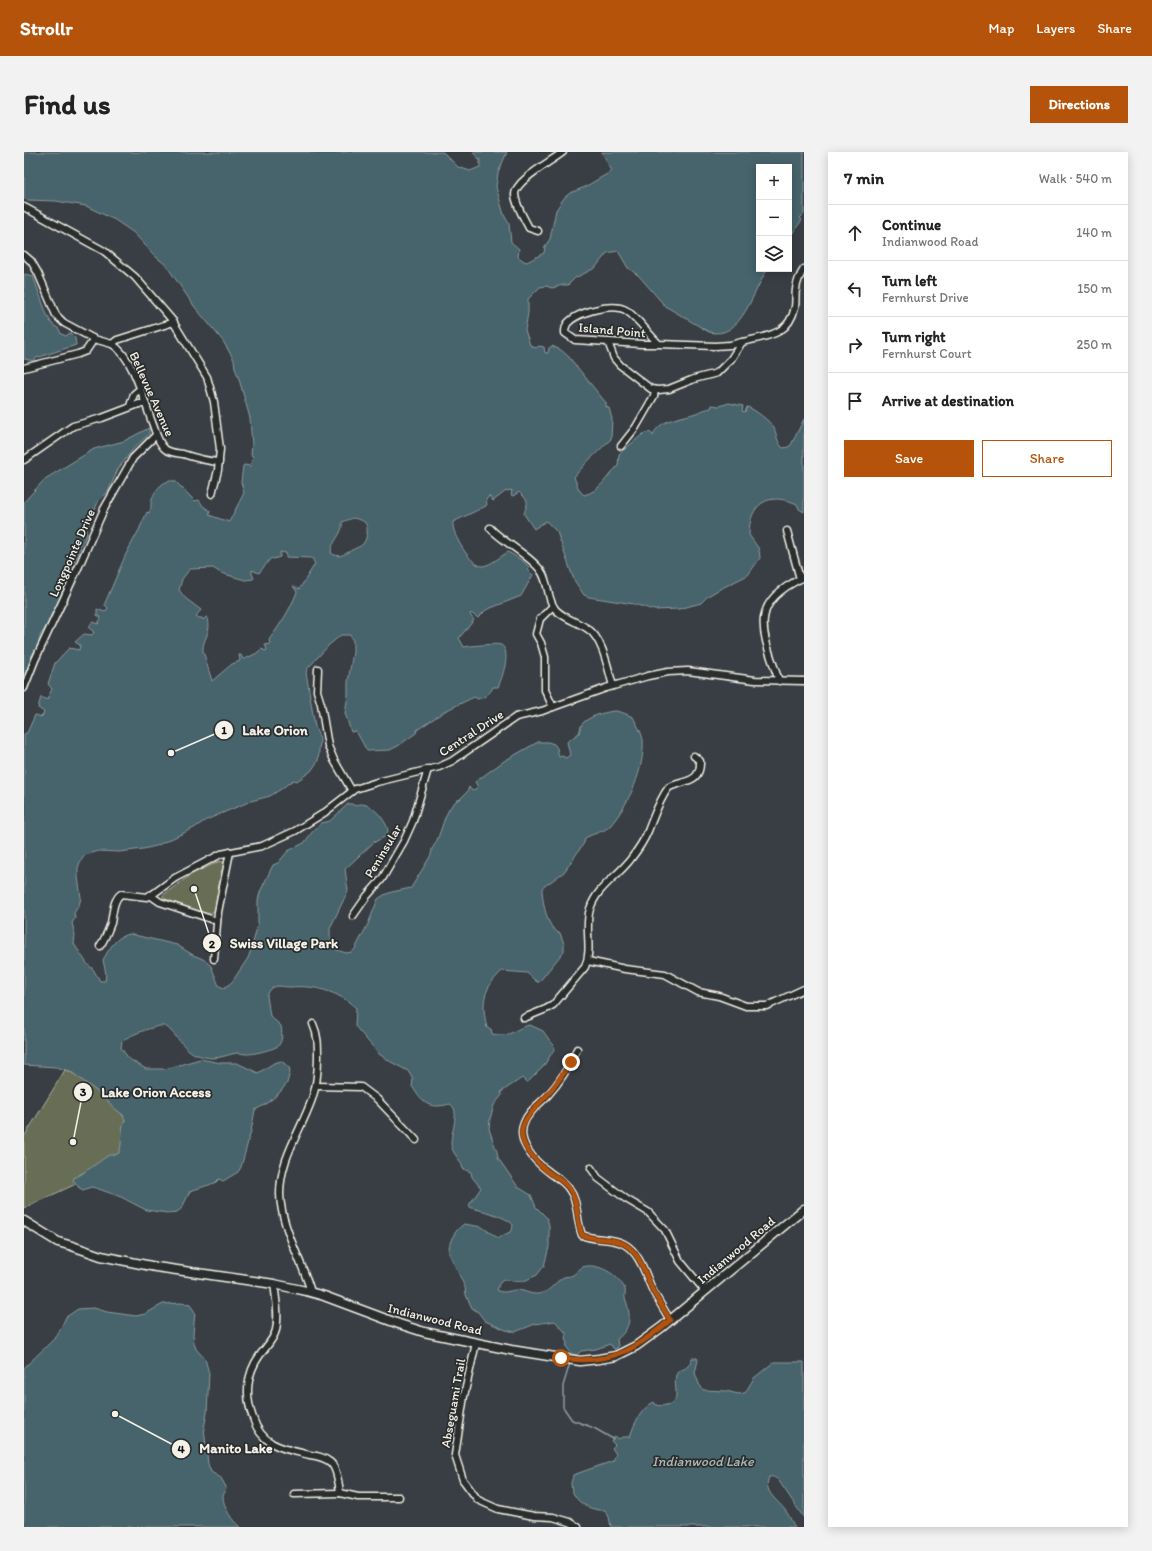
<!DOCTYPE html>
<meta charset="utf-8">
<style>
:root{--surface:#fff;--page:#f2f2f2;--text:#222;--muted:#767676;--line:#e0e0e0;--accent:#b45309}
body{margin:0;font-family:Itim,sans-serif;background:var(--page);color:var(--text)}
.controls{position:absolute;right:12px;top:12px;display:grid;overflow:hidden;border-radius:0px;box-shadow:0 2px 10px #0003}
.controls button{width:36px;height:36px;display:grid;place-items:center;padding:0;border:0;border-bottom:1px solid var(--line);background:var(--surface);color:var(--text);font:20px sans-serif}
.stop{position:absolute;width:12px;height:12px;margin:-9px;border:3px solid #b45309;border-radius:50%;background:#fff}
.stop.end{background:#b45309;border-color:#fff;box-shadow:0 1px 4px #0008}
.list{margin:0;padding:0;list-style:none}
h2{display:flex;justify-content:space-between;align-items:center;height:52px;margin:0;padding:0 16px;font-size:17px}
h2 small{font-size:13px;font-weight:400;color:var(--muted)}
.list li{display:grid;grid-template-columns:26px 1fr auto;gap:12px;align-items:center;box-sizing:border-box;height:56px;padding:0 16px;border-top:1px solid var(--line)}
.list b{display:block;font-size:15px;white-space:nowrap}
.list p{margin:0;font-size:13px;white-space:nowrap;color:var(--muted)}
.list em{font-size:13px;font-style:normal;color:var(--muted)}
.actions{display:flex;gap:8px;padding:12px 16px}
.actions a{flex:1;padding:9px 0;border:1px solid var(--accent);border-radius:0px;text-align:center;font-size:14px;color:var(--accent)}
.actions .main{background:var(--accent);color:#fff}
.icon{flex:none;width:22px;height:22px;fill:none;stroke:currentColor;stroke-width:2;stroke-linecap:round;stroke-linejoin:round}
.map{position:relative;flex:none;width:780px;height:1375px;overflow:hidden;border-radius:0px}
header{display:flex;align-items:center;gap:24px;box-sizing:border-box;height:56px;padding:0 20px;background:var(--accent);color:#fff}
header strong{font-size:19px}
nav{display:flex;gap:22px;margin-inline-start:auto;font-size:14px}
.intro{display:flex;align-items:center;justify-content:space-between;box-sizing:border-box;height:96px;padding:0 24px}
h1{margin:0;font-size:28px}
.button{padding:10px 18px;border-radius:0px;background:var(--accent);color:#fff;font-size:14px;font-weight:700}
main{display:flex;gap:24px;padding:0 24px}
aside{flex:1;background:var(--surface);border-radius:0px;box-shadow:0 2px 10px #0003}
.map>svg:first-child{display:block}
.green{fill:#676e54;stroke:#aeb09e}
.water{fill:#47636c;stroke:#8c9c9e;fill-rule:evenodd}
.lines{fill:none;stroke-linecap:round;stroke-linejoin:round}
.stream{stroke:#8c9c9e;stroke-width:1.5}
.minor-casing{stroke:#f4f1e8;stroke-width:9}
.tertiary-casing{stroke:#f4f1e8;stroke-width:11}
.minor{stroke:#2a2d2e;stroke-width:6}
.tertiary{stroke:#2a2d2e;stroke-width:8}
.route{stroke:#b45309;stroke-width:5}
.labels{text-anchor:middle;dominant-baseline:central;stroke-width:3.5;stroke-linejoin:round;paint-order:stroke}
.street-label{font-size:13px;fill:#f4f1e8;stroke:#2a2d2e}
.water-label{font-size:14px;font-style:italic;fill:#afb8b6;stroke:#2a2d2e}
.leader{fill:none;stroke:#f4f1e8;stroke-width:1.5}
.callout-dot{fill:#f4f1e8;stroke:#2a2d2e;stroke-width:1.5}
.mark-label{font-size:12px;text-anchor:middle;font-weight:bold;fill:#111}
.callout-label{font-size:14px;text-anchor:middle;font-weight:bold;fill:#f4f1e8;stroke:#2a2d2e;stroke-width:3.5;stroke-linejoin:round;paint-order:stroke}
</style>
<header>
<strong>Strollr</strong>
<nav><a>Map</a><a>Layers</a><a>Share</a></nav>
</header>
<div class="intro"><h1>Find us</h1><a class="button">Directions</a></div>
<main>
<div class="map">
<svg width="780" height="1375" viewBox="0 0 780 1375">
<rect width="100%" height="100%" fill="#393e44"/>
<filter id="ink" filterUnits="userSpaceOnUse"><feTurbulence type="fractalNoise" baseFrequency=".025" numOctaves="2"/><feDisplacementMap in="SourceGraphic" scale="8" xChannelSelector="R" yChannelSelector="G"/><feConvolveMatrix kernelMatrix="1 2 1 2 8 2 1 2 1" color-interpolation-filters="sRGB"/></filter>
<g filter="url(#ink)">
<g class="green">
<path d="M196,709l3,1 1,5 -3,5 -6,37 -4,5c-12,2 -35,-12 -48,-16v-3l29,-21z"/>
<path d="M41,918c12,2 52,37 59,47l1,4 -4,30 -2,3 -5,1 -40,23 2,6 -52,24v-71z"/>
</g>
<g class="water">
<path d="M0,0h419l15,15 12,4 10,-4v-7l-7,-8h34l-9,21 -2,14 8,28 5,9 2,18 8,7 -1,8 6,4 3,1 17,-9 1,-7 5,-7 6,-29 8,-12 6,-5 15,-6 27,-16 -10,-19h202v62l-4,4 2,2 -13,18v-71h-30v102h9c-15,20 -26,72 -59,63l-44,-26 -26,-30 -11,-8 -10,-17 -11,2 -12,15 -20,10 -7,7h-5l-11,3 -6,-2 -6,1 -12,12v14l-3,17 5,15 6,3 3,-2 5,1 1,6h3l1,-5 3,-2 9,4 8,7 37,46v4l3,1 3,11 -1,20 -25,24 -12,14 5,13 5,5c17,-4 22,-19 34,-29l1,-12 24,-20 7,-2 3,4c5,-17 29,-18 43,-23 5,-2 10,-4 15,-5l1,-3 7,1 10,-3 14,3 -1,5 3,1 2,-5c6,1 24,15 27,21 3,7 3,15 9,20l5,-1 3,-2 13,-26v93l-5,-3 -2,-5c-29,-13 -48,0 -48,31l10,14 1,9 -12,17 -30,15 -10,6 -7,7 -22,6 -25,1 -20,-6 -45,-7 -5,-2 -10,-15 -17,-48 -11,-11 -12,8 -10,-15c4,-14 6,-11 -5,-22l-6,4 -2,-1 1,-5 -6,1 -13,10 -4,-5 -3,4 1,4 -1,2 -33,16c-2,11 18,45 30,44 8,-1 18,-10 25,-14l15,9 6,6 -1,3 5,5 -12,21 -35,14 -8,8 -7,-5 -1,2 4,5 -15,18 5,9c5,-1 33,-4 37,-2 11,6 1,33 -3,42h-5c-3,7 -9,11 -16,12l-2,-2 -3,1 -27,13 -28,19 -1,3 -18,13 -8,4 -23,1 -11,-20 -5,1 -6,-19 3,-18v-13l5,-30v-11l-3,-6h-9l-12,10 -21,23 -2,4 9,55 5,12 -2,22 -7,10 -14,10 -4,-1 -12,9 -11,7 -19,5 -45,19 -12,8 -38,18 -13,3 -24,3 -20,-1 -14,4 -5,7 -2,6v9l3,21 -2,7 -5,8 1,5 -3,5 3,12 -1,9 14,21 5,4 7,12h5l1,-7 -3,-14c6,-11 14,-25 27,-26l47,11 16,10 10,4 8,7 8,20 5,2 8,-6 16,-24 4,-11 6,-24v-22l2,-9 13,-27 5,-2 10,-12 16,-8 9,-12 9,-8 8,-2 18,-17h4l3,2c12,-9 32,14 33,25l-2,5 -13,7 -28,26 3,22 -18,37v8l4,11 3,3 9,3 6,-1 3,-3 13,-25 10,-25 6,-4 8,-3 19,-4 20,-33 1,-6c11,-15 10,-37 25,-49h2l8,-8 2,-5 3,4 6,-4 -3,-5 29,-21 34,-19h10l6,2 3,4 2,9 3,-1 4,2 4,-3 -3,-13 12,-9c1,-2 1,-6 3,-9 7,-8 23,-12 33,-13 5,0 13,4 18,6 3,6 9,16 10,23 2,28 -14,64 -33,86 -4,5 -18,8 -25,12l-1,5 -20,29 -22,16c0,11 5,43 18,45l4,11v7l-25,31h-2l-10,-9 -25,-2c-19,18 -21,31 -15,57l4,1 1,5c21,4 20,-5 38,-9l13,6 12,17 -12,19 -15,15h-2l-4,-4 -21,14 1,3 -8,10 -4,14 -1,10 8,23 1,6 20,29 13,8 5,12 11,11 2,7v22l-5,19 -7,9 -13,6 -21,-1 -4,4 -2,6c5,4 12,1 18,0 10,-1 17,8 30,2 7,-3 12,-12 19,-15 3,-1 6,0 9,-2 5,-3 7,-9 15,-9 14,-1 31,10 37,23 1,4 -1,6 0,9 6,16 7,30 -8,41l1,8 -2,2h-2l-4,-5 -14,5 -15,2 -4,4 -5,-1 -5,-6 -1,-15 -11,-12 -20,3 -20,8 -9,-2 -21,-9 -7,-9 -6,-4 -6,-13 -1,-8 -16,-34c-1,-11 6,-23 15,-29l18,3 16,11 14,-7 1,-6c-5,-8 -32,-15 -42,-17l-2,-3 12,-17 -9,-11 -1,-5 -8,-3c-2,-10 -12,-16 -12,-26 0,-11 10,-33 -1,-39 -20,5 -27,1 -38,-18l1,-7 -5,-8 -17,-9 -12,-8 -24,-28 1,-18c-18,-17 -42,-23 -66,-21 -9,0 -18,-5 -23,9l3,20 11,10c1,6 2,15 -3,20 -4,3 -27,9 -32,8 -3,0 -6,-1 -9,-1 -8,1 -16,5 -24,5 -6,0 -13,-2 -18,-4 -12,-5 -24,-27 -31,-28 -6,-2 -39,11 -42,15l-1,7 8,11 17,10h19l35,-10 21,4h16l21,10 16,-10 7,-2 8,6 1,5 -3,11 -6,8 -13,12 -13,7 -4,21 -10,36 -3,5 -15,9 -4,-2 -4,4 -25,8 -8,17 -5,4 -9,1 -22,-3 -25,-13 -25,-9 -5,-1 -8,3 -5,-3v-1l-5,-6 1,-2 6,-3 29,-20h6l4,-2c4,-10 1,-23 6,-33l-2,-5 -10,-8 -10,-11 -33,-25 -14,-4 -32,-2v-331l3,-1 8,-18 6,2 2,-2 1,-3 -6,-4 3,-11 6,3 5,-11 -4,-5 7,-21 14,-15 10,2 1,-5 -5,-3 9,-8 8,1 2,-3 -5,-4 3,-6 6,2 3,-6 -4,-3v-6l8,3 3,-4 -3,-3v-2l21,-49 13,-24 8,-18 2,1c2,-4 2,-5 2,-9 2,-12 11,-25 24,-23l20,20 4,-1 4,6 7,5 -1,4 20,7 15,-29 -3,-11 2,-16 1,-1 7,1 2,-10 -2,-1 1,-10 -2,-27 -11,-39 -4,-11 -1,-8 -11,-19 -29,-35 -28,-41 -11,-9 -21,-23 -19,-13 -29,-14 -30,-5 -29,-1 -3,-1zM329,366c4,1 10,2 12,5 4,4 2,16 -2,21 -3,3 -8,4 -11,6 -7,4 -13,9 -21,3 0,-12 13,-19 11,-31zM256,400l6,1v4l26,1 3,6 -15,24 -1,1 -6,-3 4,6c-8,20 -16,31 -28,48l1,4 -5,1 2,4 -1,2 -5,-2 -4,4 -12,6h-2l-2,-4h-2l1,6 -8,3 -20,17 -9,-30c-1,-12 9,-17 5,-33l-2,-1 -3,3 -1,-2h-3l-3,-2 5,-6 -16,-12 -6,-8 3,-11 8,-10 23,-1 8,5 24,7 8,-1 1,-1 -2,-4v-4l7,3 12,-15 2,1 7,-2z"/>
<polygon points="0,122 9,124 23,163 28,172 35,177 37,182 42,184 46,181 51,186 52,193 12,206 10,209 0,207"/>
<polygon points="125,276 125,282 110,296 94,317 84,340 74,350 62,379 63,381 60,388 56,394 57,398 47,415 40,439 27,463 24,472 16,484 16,489 7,505 0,528 0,350 21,327 70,297 100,289"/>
<path d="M157,1151l9,2 5,7 -2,22 1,9 2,6 9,10 4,14 -2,40 -3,15 4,36 3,8 10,6 5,9c0,4 -2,6 -3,9 0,11 9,25 17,31h-216v-159l33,-32 9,-19 12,-8 16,-1 13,4 29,4 9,-2 18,-10z"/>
<path d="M668,1206h5l1,2 -3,13 4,11 4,6 23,1 12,3 7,-1 9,-15 20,-16h30v156l-25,-37c-3,-3 -5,-5 -10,-4 -7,16 11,24 18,36 3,4 5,10 8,14h-184l-2,-10 -4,-7c-16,1 -33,-9 -34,-26 0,-3 2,-6 2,-9l40,-14 3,-7 -4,-6 3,-3 -4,-4 4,-5 4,3 3,-2h8c4,-13 11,-29 24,-35l2,3c4,1 6,1 10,0 18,-2 5,-22 11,-32 3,-4 8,-3 11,-7 2,-2 3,-6 4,-8z"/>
</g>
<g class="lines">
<polyline class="stream" points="546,1211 539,1234 539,1255 548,1268 570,1276 589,1287"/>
<g class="minor-casing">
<g id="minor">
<polyline points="0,55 80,99 111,125 148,168 183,225 190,250 196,297 194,318 188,342"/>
<path d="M514,79l-9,-3c-5,-10 -13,-22 -14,-33 -1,-14 37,-34 48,-43"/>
<polyline points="0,103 7,109 14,121 32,163 40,171 70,187"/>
<path d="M584,190l6,16 6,7 31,24 7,1 11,-1 25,-10 23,-6 14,-14 11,-17c24,-6 47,-6 53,-35 1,-6 0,-12 1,-18 1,-7 4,-14 8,-20"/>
<path d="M88,192c22,13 32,58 41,81 3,8 5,18 12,24 5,4 12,4 18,5 12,4 23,7 36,8"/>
<path d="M635,192h-17l-67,-4 -10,-7c0,-3 0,-6 2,-9 9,-12 47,-22 60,-13 12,8 21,23 32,33l56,2 15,-1 12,-3"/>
<polyline points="0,216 54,202 62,199 70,187 88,192 93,188 150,170"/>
<polyline points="106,254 110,242 116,237"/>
<polyline points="597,294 612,275 630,244 631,238"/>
<polyline points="0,308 49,274 78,266 115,252 121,252"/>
<path d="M466,376c14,15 41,28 51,43 8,11 6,30 15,39 9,9 22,12 32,19 15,10 20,40 25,57"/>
<polyline points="763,379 776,427"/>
<polyline points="294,517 293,539 297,552 304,594 310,608 328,639"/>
<path d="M755,529c-17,-50 -32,-77 25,-104"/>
<polyline points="0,536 11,508 55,414 80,357 109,306 132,283"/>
<polyline points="529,555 521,538 521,505 517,491 512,482 516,467 529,454"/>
<polyline points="126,743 136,750 193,769"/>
<polyline points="329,764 343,744 358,727 380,689 389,669 404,617"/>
<path d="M76,794c5,-7 8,-15 11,-23 2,-10 2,-23 10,-29l26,3 6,-3 22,-16 46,-24 41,-8 33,-15 29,-18 31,-24 22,-7 62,-15 13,-6 64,-44 26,-6 64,-23 42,-12 20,-4 20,-1 67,9 49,1"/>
<polyline points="190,807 194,760 206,700"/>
<polyline points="564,809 601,817 641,822 674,840 695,844 722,854 743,854 780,837"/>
<path d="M500,866l22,-9 7,-4 32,-38c8,-18 -1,-39 5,-58 7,-22 27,-32 40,-49 7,-9 14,-19 18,-29 6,-15 11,-31 21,-44 16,-7 32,-4 31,-26l-6,-5"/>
<path d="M553,897c-7,16 -17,33 -29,46 -8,9 -20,16 -24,28 -8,18 10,38 24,48 7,6 16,10 21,18 10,13 7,31 13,46 14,6 29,2 42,9 17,9 22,34 30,49 5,9 11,18 16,27"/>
<polyline points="292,934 337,935 353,947 392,988"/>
<polyline points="567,1016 574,1026 602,1047 624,1060 641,1078 656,1109 681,1139"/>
<path d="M250,1132c2,15 5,31 2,46 -2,9 -10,17 -16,25 -14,19 -15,42 -7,63 9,29 32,31 57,37 7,1 14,2 20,7 7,6 9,22 10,31l18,4h41"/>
<path d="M287,1140c-9,-32 -30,-64 -31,-98 0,-36 21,-63 32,-95 5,-14 6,-28 6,-42 0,-12 0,-22 -5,-33"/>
<polyline points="452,1191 440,1244 431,1303 439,1328 454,1348 474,1357 510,1364 529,1365 546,1370 554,1375"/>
<polyline points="270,1342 316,1341"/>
</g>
</g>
<g class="tertiary-casing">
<polyline id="tertiary" points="0,1069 34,1090 48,1094 77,1104 132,1115 250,1132 282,1139 300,1144 375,1172 400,1180 487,1198 556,1209 575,1207 592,1204 612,1194 638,1175 780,1057"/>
</g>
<use href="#minor" class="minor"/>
<use href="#tertiary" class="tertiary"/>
</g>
</g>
<g class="lines" filter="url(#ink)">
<path class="route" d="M537,1206c48,7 73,-7 109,-38 -5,-9 -11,-18 -16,-27 -8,-15 -13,-40 -30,-49 -13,-7 -28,-3 -42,-9 -6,-15 -3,-33 -13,-47 -6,-7 -14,-11 -22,-17 -5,-4 -11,-10 -15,-15 -24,-28 -1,-42 16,-62 9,-10 16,-22 23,-32"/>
</g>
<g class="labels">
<g class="street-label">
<text transform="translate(588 178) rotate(5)">Island Point</text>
<text transform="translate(128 242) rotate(66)">Bellevue Avenue</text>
<text transform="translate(48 401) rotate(-66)">Longpointe Drive</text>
<text transform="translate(447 581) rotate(-33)">Central Drive</text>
<text transform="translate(359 699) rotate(-59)">Peninsular</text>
<text transform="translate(712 1098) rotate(-40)">Indianwood Road</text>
<text transform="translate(411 1167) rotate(14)">Indianwood Road</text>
<text transform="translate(429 1251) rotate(-80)">Abseguami Trail</text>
</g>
<g class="water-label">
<text x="679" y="1309">Indianwood Lake</text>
</g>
</g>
<path class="leader" d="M147 601L200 578M170 737L188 791M49 990L59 940M91 1262L157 1297"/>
<g class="callout-dot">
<circle cx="147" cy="601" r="4"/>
<circle cx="170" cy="737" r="4"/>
<circle cx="49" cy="990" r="4"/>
<circle cx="91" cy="1262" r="4"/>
<circle cx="200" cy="578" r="10"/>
<circle cx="188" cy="791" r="10"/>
<circle cx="59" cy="940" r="10"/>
<circle cx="157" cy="1297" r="10"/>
</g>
<g class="mark-label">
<text x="200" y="582">1</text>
<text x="188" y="796">2</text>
<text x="59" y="944">3</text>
<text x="157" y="1301">4</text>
</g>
<g class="callout-label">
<text x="251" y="583">Lake Orion</text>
<text x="260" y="796">Swiss Village Park</text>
<text x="132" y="945">Lake Orion Access</text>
<text x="212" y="1301">Manito Lake</text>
</g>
</svg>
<div class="controls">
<button>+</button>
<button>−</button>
<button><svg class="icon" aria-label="layers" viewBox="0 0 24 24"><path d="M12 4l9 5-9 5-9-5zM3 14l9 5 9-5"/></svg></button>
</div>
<div class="stop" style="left:537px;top:1206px"></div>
<div class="stop end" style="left:547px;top:910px"></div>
</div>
<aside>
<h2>7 min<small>Walk · 540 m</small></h2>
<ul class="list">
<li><svg class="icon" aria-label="ahead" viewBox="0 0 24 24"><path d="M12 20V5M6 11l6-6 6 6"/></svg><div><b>Continue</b><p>Indianwood Road</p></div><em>140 m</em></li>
<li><svg class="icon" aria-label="left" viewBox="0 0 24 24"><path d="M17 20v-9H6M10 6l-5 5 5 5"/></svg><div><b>Turn left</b><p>Fernhurst Drive</p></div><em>150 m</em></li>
<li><svg class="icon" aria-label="right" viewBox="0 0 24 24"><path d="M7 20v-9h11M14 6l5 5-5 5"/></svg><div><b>Turn right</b><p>Fernhurst Court</p></div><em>250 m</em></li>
<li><svg class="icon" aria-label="arrive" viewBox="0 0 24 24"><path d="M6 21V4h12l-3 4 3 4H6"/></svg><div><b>Arrive at destination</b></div></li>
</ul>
<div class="actions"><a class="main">Save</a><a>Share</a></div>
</aside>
</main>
